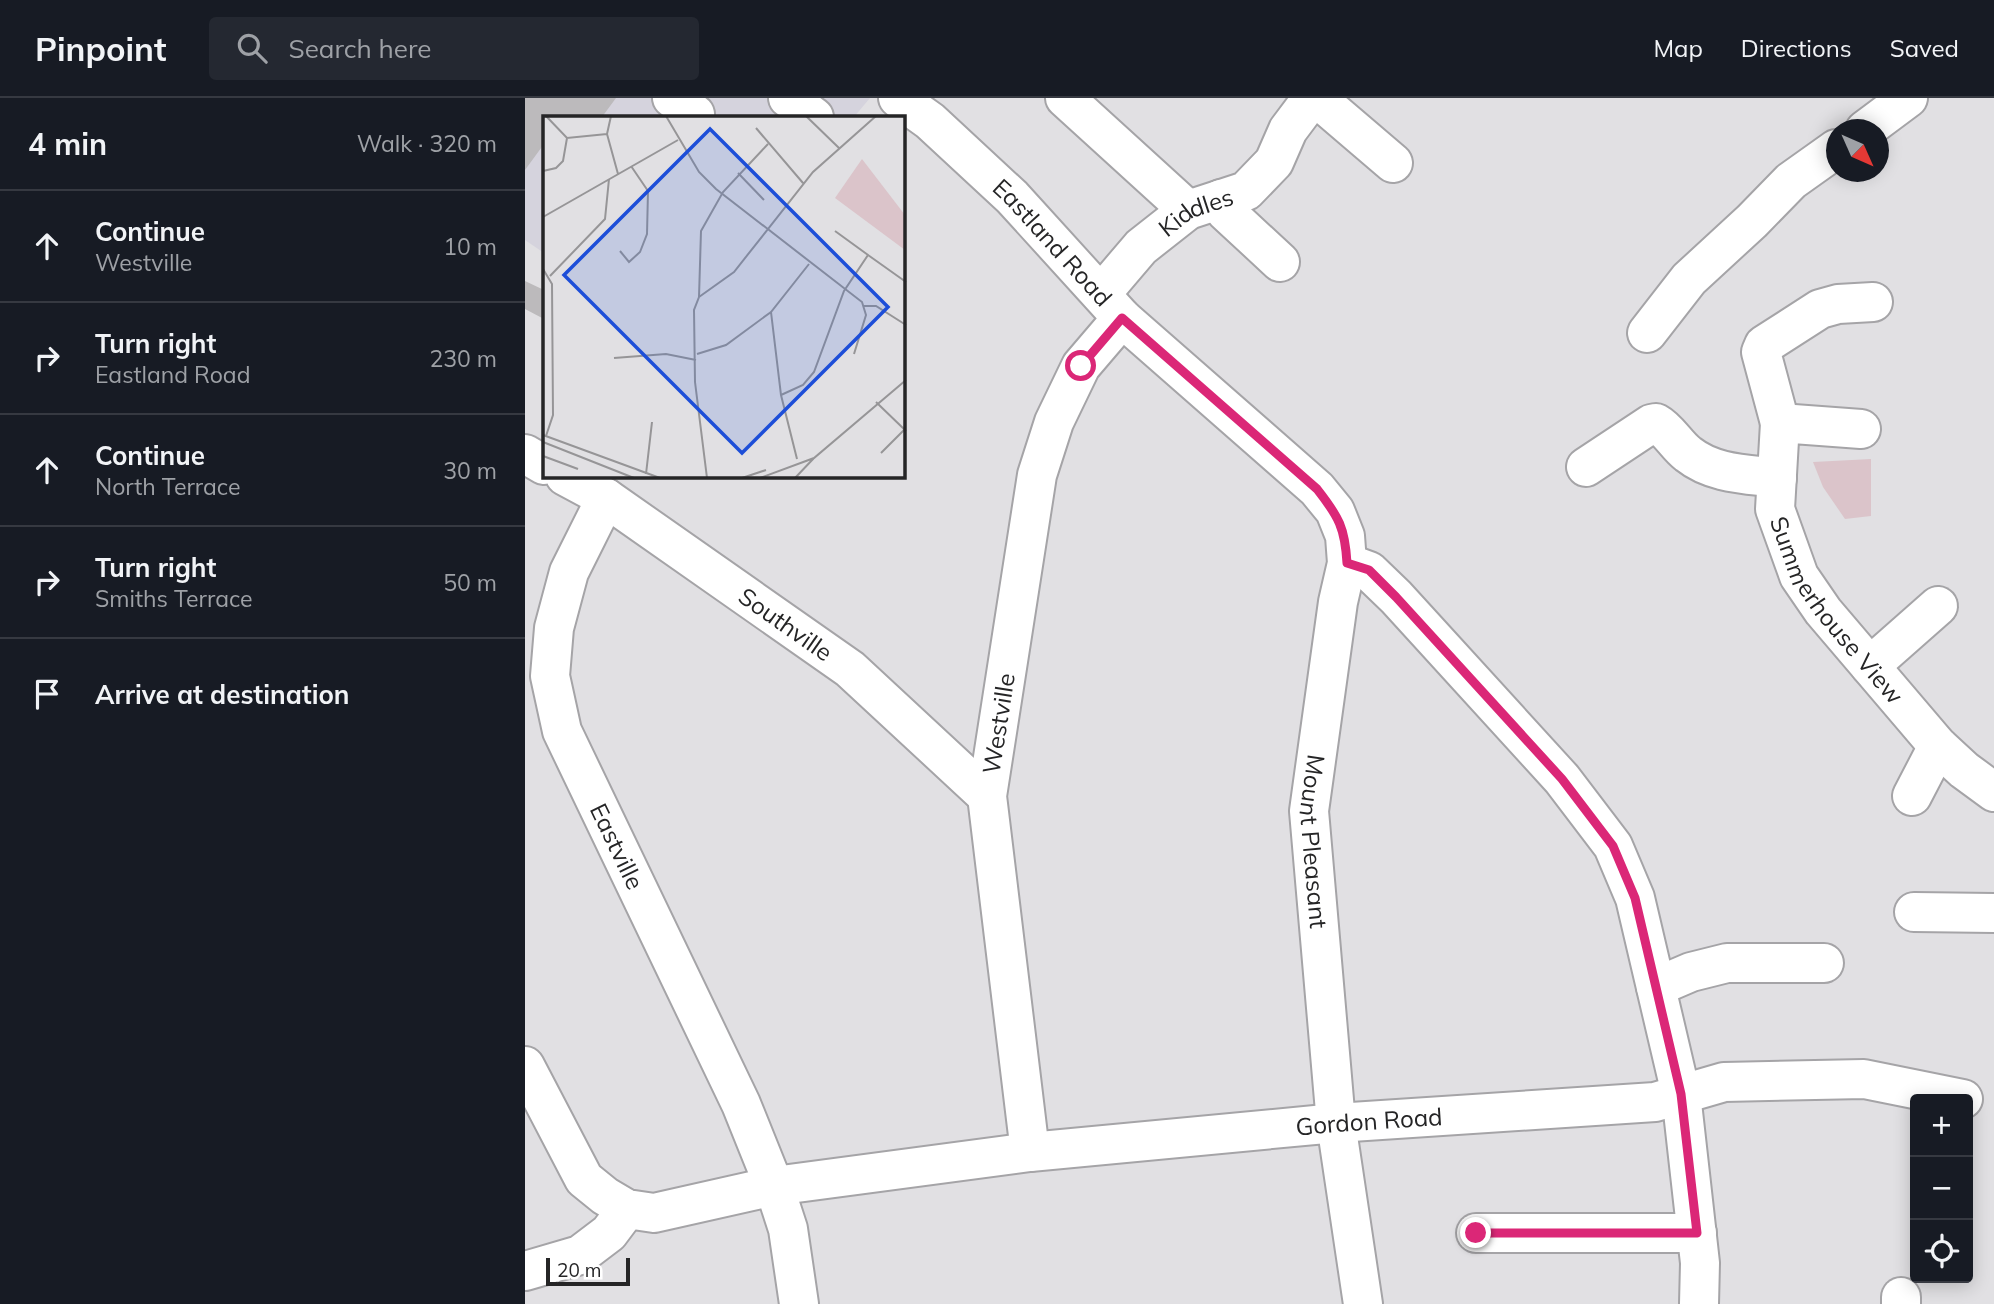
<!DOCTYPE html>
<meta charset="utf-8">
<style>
:root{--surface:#171b24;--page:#242831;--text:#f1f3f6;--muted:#9ea1a6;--line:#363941}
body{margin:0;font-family:Mulish,sans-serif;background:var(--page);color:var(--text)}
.controls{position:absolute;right:21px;bottom:21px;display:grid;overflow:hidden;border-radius:7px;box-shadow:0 4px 18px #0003}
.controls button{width:63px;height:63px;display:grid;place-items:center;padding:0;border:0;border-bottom:2px solid var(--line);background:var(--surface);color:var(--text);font:35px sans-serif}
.compass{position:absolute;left:1301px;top:21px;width:63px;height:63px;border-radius:50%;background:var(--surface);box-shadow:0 4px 18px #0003;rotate:135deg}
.scale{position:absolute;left:21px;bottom:18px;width:84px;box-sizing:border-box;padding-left:7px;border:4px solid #252526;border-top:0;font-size:19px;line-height:24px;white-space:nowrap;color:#252526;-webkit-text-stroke:5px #fff;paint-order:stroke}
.stop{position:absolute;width:21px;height:21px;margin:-16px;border:5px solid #db2777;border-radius:50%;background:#fff}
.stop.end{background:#db2777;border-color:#fff;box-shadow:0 2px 7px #0008}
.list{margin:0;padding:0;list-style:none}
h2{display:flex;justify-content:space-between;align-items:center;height:91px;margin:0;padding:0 28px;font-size:30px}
h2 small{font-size:23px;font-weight:400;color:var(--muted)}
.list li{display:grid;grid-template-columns:46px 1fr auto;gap:21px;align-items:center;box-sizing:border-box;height:112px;padding:0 28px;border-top:2px solid var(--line)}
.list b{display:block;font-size:26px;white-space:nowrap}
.list p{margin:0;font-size:23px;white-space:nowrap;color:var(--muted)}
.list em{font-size:23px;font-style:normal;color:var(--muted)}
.icon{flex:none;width:38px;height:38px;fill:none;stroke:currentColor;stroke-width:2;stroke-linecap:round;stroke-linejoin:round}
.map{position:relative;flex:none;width:1469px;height:1206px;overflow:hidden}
header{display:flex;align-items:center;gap:42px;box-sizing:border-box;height:98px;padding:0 35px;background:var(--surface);border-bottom:2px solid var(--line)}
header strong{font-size:33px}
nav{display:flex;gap:38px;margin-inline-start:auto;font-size:24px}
.search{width:490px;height:63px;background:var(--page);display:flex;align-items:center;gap:18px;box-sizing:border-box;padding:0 24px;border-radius:7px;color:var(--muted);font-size:26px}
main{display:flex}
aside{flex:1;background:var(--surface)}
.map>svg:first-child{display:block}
.built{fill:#d5d3dd}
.green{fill:#dbc4ca}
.building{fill:#bcbabc}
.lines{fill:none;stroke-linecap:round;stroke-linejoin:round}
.minor-casing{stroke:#a5a4a7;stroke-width:42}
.minor{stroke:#fff;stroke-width:38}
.route{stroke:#db2777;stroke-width:9}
.labels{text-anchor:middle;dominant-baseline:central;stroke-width:5;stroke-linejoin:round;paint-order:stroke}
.street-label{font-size:24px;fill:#252526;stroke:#fff}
.inset-road{fill:none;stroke:#969597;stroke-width:2}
.view{fill:#1d4ed8;fill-opacity:0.15;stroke:#1d4ed8;stroke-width:3.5}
.inset-edge{fill:none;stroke:#252526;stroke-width:3.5}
</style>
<header>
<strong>Pinpoint</strong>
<div class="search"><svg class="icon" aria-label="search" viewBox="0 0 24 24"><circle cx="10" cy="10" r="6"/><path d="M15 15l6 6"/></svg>Search here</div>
<nav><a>Map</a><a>Directions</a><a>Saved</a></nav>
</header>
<main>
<aside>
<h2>4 min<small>Walk · 320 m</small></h2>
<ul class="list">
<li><svg class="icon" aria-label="ahead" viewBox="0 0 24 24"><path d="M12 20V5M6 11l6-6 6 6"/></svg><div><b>Continue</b><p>Westville</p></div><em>10 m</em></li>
<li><svg class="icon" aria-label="right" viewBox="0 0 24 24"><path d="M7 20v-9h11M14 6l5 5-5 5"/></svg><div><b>Turn right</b><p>Eastland Road</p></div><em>230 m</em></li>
<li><svg class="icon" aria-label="ahead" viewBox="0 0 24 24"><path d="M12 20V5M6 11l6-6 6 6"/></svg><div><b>Continue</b><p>North Terrace</p></div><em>30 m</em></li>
<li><svg class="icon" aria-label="right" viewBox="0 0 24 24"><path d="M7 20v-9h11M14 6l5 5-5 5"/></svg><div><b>Turn right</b><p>Smiths Terrace</p></div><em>50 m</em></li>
<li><svg class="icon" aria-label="arrive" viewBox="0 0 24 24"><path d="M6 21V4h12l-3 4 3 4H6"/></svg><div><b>Arrive at destination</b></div></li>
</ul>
</aside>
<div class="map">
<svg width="1469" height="1206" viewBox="0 0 1469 1206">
<rect width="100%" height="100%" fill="#e1e0e3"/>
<polygon class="built" points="0,0 345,0 329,19 19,19 19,155 0,142"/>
<polygon class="green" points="1346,361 1346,418 1320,421 1298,389 1288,364"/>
<g class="building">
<polygon points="0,0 91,0 77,19 19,19 19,46 0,72"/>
<polygon points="0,183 19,192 19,221 0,211"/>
</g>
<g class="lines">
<g class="minor-casing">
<g id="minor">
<polyline points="147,0 170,16"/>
<polyline points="263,0 289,19"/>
<path id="s1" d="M373,0l32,23 82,76 110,121 195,171 18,22 10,25 2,27 -9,39 -29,209 27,312 27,181"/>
<polyline points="540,0 663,112"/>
<polyline points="794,0 799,6 868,65"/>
<polyline points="1340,32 1383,0"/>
<polyline points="696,101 700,113 755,164"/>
<path id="s2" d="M576,196l40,-47 47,-37 58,-19 28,-29 14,-32 24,-32"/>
<polyline points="1122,235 1164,181 1227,123 1266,83 1311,51"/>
<polyline points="1255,325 1236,254 1239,247 1295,211 1313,206 1348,204"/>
<path id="s3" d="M1336,331l-81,-6 -5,86 24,67 24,35 115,135 26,24 30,22"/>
<polyline points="0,356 19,367"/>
<path d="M1061,369l65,-43 5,-1c13,7 20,22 32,31 25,20 58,20 89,24"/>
<path id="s4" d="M40,378l41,22 244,171 137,127"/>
<path id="s5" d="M81,400l-37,74 -15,56 -4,48 12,55 179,373 33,82 14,43 11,75"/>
<polyline points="822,465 844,473 871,499 1037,681 1088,748 1110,800 1156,996 1175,1165 1174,1206"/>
<polyline points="1345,568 1413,508"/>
<polyline points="1387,698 1413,648"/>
<polyline points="1389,814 1469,815"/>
<polyline points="1131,889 1166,874 1202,865 1299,865"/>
<path id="s6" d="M0,968l59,113 21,17 22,13 27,4 120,-27 256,-34 306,-29 319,-21 69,-20 140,-3 99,20"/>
<path id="s7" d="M505,1054l-43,-356 50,-321 17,-53 27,-56 41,-48"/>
<polyline points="951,1135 1172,1135"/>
<polyline points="0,1173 55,1157 84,1135 102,1111"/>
<polyline points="1376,1206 1376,1199"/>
</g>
</g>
<use href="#minor" class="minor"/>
</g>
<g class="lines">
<path class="route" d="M556,268l41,-48 195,171c22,28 28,39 30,74l22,7 27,27 166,182 51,67 22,52 46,196 16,139h-221"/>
</g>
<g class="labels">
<g class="street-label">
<text stroke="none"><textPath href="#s2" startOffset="128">Kiddles</textPath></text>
<text stroke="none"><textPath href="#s1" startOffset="212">Eastland Road</textPath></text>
<text stroke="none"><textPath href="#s3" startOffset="287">Summerhouse View</textPath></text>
<text stroke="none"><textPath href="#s4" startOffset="266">Southville</textPath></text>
<text stroke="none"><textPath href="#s7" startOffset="432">Westville</textPath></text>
<text stroke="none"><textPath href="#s1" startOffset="938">Mount Pleasant</textPath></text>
<text stroke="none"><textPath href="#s5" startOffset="373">Eastville</textPath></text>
<text stroke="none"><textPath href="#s6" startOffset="929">Gordon Road</textPath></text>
</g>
</g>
<g transform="translate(18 18)">
<rect width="362" height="362" fill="#e1e0e3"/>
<path d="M319,43l43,56v35l-70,-52z" fill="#dbc4ca"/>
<path class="inset-road" d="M3,0l21,22 40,-4M68,0l-4,18 11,40M123,0l33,56 17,17 146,113 4,13 -12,39M263,0l33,32M213,12l47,55M0,55l13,-3 7,-7 4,-23M195,57l26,27M0,101l135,-77M77,135l9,11 11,-10 7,-18 1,-43 -17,-25M325,139l38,27M0,153l9,15 1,131 -7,21M7,160l55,-57 4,-40M156,181l35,-25 79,-100 63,-56M321,190h12l30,19M228,196l10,83 16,64M154,238l29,-9 45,-33 38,-48M71,242l52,-4 30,6M238,279l22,-10 11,-13 30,-81 24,-36 -33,-24M333,286l30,29M0,319l117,43M0,326l91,36M338,337l23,-23M0,340l35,13M103,358l6,-52M164,362l-12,-96 -1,-72 5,-13 2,-66 22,-39 45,-48M199,362l24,-8M217,362l54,-20 92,-78M252,362l19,-20"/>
<path class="view" d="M167,13l178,178 -146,146 -178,-178z"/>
<rect width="362" height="362" class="inset-edge"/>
</g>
</svg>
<div class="controls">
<button>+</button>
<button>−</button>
<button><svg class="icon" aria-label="locate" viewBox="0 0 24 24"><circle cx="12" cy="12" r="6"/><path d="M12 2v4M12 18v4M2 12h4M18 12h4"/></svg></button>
</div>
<svg class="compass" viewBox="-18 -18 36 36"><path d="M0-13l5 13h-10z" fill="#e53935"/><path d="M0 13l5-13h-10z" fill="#9ea1a6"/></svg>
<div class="scale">20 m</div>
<div class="stop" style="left:556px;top:268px"></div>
<div class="stop end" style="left:951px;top:1135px"></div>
</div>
</main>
